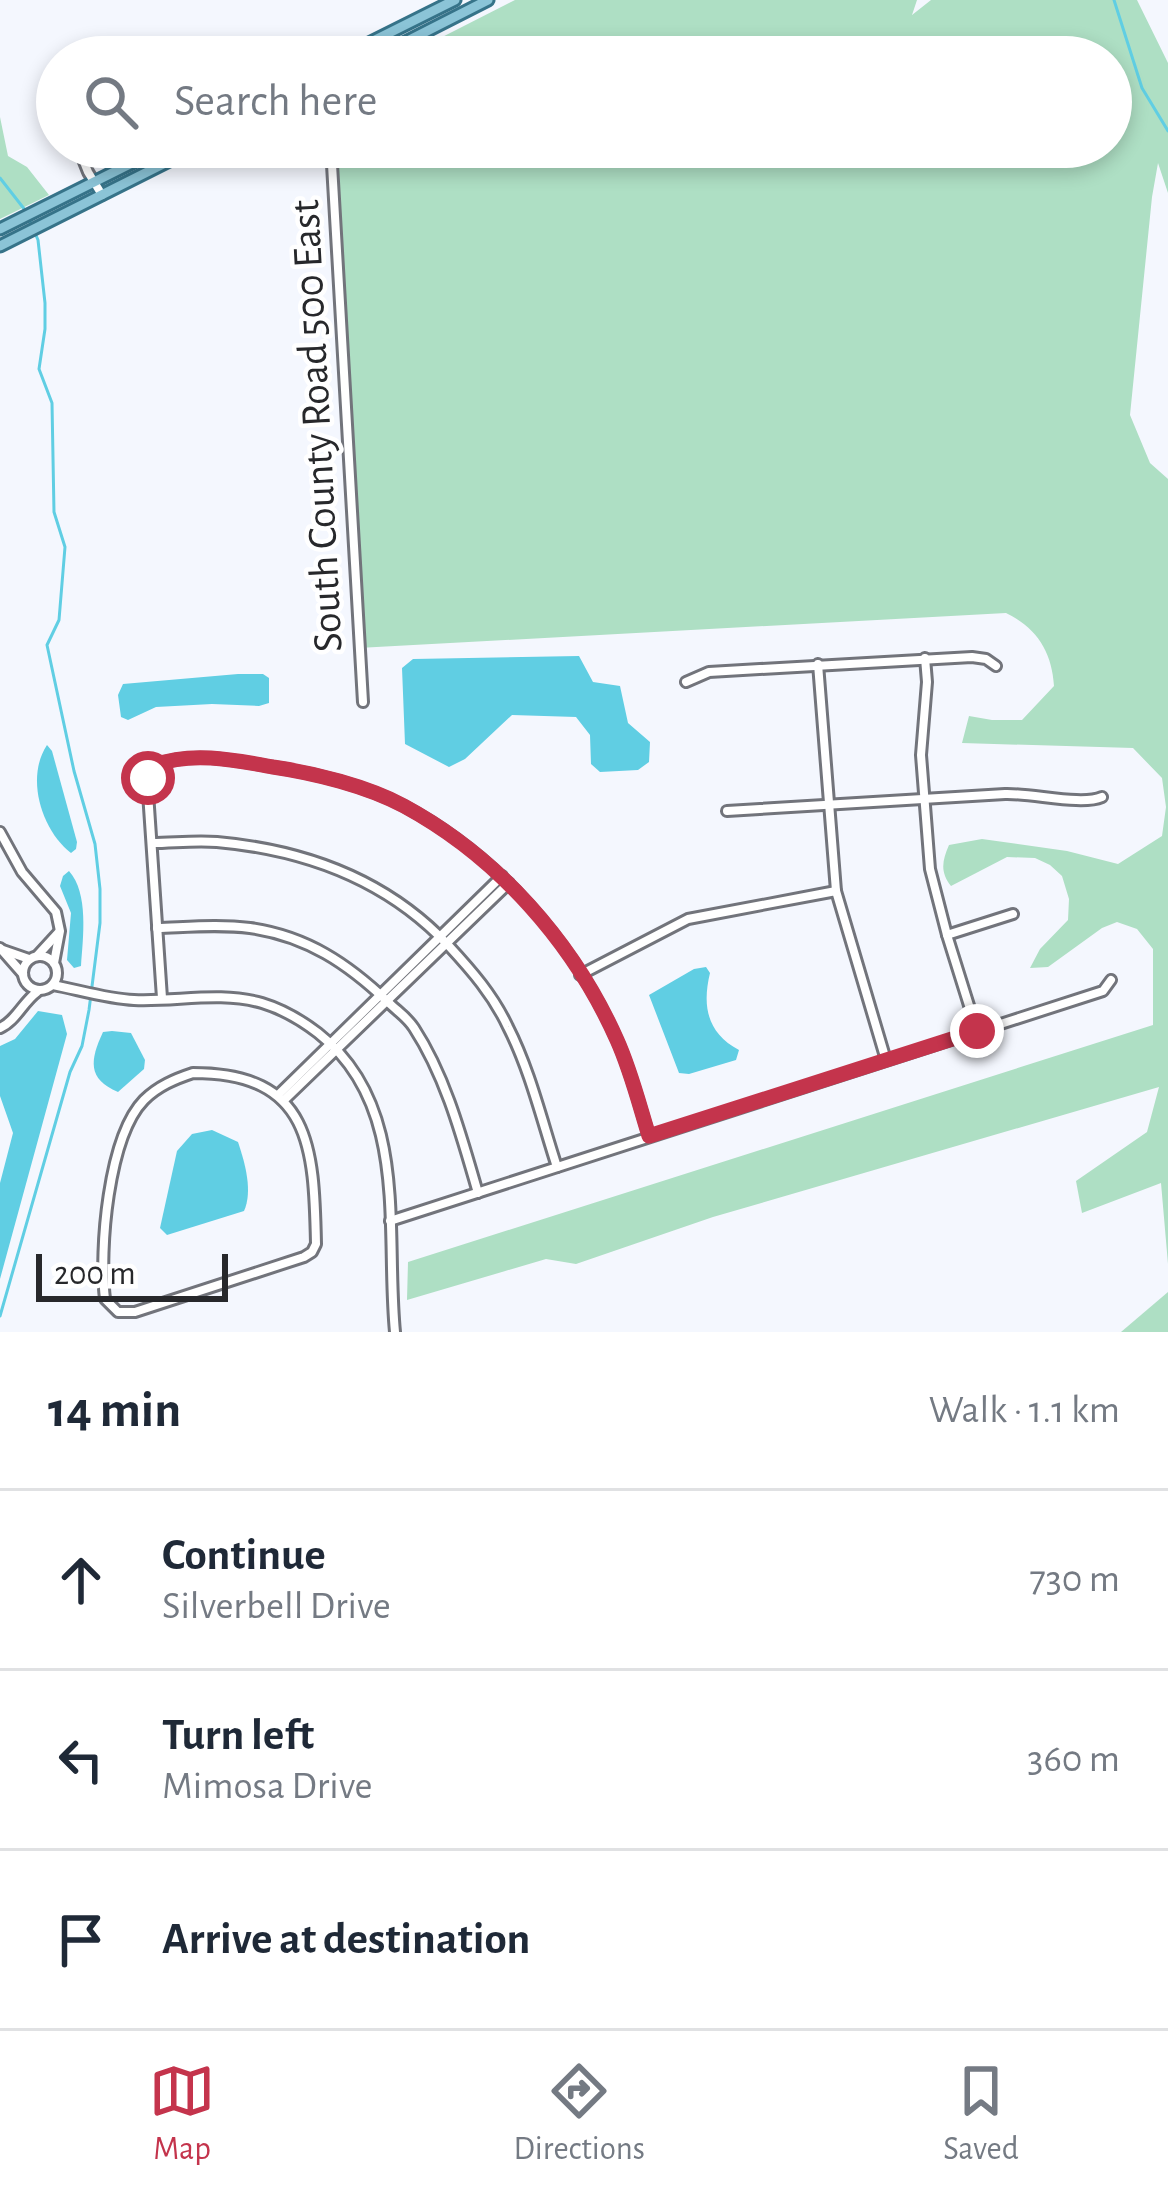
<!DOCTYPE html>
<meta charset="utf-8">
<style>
:root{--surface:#fff;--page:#f6f6f7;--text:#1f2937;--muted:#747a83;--line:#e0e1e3;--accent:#c4344c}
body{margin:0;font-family:"Alegreya Sans",sans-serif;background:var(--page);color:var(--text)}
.scale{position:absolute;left:36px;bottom:30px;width:192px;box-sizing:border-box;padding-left:12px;border:6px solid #27282b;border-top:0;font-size:33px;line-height:42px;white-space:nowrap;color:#27282b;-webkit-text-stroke:9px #fff;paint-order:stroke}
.stop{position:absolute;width:36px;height:36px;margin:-27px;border:9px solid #c4344c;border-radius:50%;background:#fff}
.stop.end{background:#c4344c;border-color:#fff;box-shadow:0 3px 12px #0008}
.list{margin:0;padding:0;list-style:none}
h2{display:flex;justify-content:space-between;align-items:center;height:156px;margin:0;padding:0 48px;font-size:51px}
h2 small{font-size:39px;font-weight:400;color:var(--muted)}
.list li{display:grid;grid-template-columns:78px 1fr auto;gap:36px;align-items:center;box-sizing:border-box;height:180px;padding:0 48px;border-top:3px solid var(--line)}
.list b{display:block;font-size:45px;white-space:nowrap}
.list p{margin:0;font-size:39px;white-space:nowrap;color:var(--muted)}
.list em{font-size:39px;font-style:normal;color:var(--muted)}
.icon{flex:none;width:66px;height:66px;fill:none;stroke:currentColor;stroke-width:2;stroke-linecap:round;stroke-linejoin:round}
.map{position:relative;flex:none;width:1168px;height:1332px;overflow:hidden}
.search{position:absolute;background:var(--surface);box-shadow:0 6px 18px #0003;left:36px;right:36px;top:36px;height:132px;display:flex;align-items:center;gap:30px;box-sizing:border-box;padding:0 42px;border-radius:66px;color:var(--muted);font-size:45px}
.sheet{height:696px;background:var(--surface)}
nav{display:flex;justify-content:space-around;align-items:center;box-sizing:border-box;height:168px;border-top:3px solid var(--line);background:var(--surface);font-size:33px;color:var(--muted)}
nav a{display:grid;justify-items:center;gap:6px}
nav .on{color:var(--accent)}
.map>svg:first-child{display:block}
.green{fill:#aedfc4}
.water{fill:#60cee3}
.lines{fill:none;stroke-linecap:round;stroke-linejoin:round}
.stream{stroke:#60cee3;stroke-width:3}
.minor-casing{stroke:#72747b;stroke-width:14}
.major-casing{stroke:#367389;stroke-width:15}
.minor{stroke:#fff;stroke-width:8}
.major{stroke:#8bc4d7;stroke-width:9}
.route{stroke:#c4344c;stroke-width:15}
.labels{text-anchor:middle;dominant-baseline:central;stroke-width:9;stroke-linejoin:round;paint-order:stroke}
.street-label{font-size:42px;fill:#27282b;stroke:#fff}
</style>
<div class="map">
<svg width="1168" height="1332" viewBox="0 0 1168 1332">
<rect width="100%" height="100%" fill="#f4f7fe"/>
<g class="green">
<path d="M515,0h402l-5,15 19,-15h206l31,63v130l-10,-30 -6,34 -22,218 20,48 18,16v785l-7,-81 -79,30 -6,-32 71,-49 12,-45 -446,130 -137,47 -30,-5 -139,41 1,-38 745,-237v-76l-16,-20 -20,-7 -15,6 -54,39 -18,1 10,-19 28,-29 1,-21 -7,-23 -12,-11 -15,-7 -28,-1 -56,29c-11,-14 -9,-25 -2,-41l33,-6 85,12 51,13 44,-28 4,-29 -4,-29 -29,-30 -171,-5 7,-27 23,4h30l32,-34c-2,-34 -17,-58 -48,-73l-648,35 -20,-501h773v-90h-708z"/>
<polygon points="0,117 8,156 27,167 49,195 0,219"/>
<polygon points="1168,1292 1168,1332 1121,1332"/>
</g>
<g class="water">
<polygon points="579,656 593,682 620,686 628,723 650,742 649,762 638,770 600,772 591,764 590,735 576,717 512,715 465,759 449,767 405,744 402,668 413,659"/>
<polygon points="238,674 263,674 269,678 269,703 259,706 212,704 156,707 128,720 121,717 118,695 123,684"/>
<path d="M47,745l5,6 25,91 -1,7 -5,4c-29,-22 -46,-75 -24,-108z"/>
<path d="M69,871c20,22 14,67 12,95l-7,2 -7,-8 4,-47 -11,-27 3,-10z"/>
<path d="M706,967l4,6c-8,33 -3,60 29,77l-3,10 -47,14 -10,-1 -30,-78 45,-26z"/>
<polygon points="38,1011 62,1015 67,1034 0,1279 0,1183 13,1133 0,1096 0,1046 15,1039"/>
<path d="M112,1031l19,2 14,27 -1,9 -26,23c-31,-13 -28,-32 -15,-60z"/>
<path d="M212,1130l26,12c7,21 15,49 6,69l-77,24 -7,-7 17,-77 15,-17z"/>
</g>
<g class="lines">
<g class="stream">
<polyline points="1114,0 1142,88 1168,131"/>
<polyline points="0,178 25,210"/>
<polyline points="0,1316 70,1072 82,1046 89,1010 100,923 100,889 95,844 74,771 47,645 59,620 65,547 54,512 52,403 39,369 45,329 45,303 38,240 30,221"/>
</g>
<g class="minor-casing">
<g id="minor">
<polyline points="78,147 88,172 102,195"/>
<polyline points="331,147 363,702"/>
<polyline points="925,658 927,682 921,755 930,869 947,935 977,1031"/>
<polyline points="818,664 836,891 886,1060"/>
<polyline points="686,682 709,672 972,657 986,659 996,666"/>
<path d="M727,811l278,-17c28,-1 76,12 97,3"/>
<polyline points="0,832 22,872 56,912 60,931 54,963"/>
<path d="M152,843c21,0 43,-3 65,-1 89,8 169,37 231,103 24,26 45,50 60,82 22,43 34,94 49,140"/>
<path d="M157,928c31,-1 63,-4 93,0 57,8 98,36 138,74 9,9 19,15 26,26 32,49 48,110 64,165"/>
<polyline points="947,935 1013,914"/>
<polyline points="0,948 23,974"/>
<polyline points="3,950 29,959"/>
<circle cx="40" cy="973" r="17"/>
<polyline points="37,956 59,932"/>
<polyline points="580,975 688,919 836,891"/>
<path d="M53,985c26,5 55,14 81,15 43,2 85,-9 128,3 20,6 39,17 56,30 92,72 67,196 77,299"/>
<path d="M162,998l-15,-220 8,-13c37,-14 80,-5 118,2 41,6 94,19 131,39 94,50 170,137 213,234 14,31 22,64 32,96"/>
<path d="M0,1028c16,-7 23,-26 37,-36"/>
<path d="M193,1073c118,0 121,74 123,171l-4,8 -8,5 -169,55h-17l-13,-13c-6,-49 3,-162 39,-199 14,-14 31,-21 49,-27z"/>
<polyline points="278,1095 502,876"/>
<polyline points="283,1101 509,883"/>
<polyline points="390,1221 1103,991 1111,980"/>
</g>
</g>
<g class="major-casing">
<g id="major">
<polyline points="341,57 455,0"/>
<polyline points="376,57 488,0"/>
<polyline points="0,229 164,147"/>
<polyline points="0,246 197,147"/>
</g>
</g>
<use href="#minor" class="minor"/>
<use href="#major" class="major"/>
</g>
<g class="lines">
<path class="route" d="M148,778l7,-13c37,-14 80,-5 118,2 41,6 94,19 131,39 94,51 170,137 213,234 14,31 22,64 32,96l328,-105"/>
</g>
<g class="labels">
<g class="street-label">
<text transform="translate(317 426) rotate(-93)">South County Road 500 East</text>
</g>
</g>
</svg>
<div class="scale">200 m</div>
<div class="stop" style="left:148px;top:778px"></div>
<div class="stop end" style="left:977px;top:1031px"></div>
<div class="search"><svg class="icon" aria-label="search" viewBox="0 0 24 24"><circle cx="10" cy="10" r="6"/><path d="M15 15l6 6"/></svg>Search here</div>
</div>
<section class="sheet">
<h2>14 min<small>Walk · 1.1 km</small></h2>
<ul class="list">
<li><svg class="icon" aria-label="ahead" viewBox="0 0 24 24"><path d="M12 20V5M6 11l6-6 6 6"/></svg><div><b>Continue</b><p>Silverbell Drive</p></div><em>730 m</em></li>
<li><svg class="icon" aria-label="left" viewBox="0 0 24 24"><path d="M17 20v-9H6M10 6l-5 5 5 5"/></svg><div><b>Turn left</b><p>Mimosa Drive</p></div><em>360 m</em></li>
<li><svg class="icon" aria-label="arrive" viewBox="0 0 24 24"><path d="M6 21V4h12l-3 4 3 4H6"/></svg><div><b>Arrive at destination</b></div></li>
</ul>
</section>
<nav>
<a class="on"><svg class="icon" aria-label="map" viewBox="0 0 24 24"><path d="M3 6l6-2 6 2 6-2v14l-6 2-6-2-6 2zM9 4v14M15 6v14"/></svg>Map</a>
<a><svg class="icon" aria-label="directions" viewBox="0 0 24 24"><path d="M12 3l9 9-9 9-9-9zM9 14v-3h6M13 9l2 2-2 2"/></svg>Directions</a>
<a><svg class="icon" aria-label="saved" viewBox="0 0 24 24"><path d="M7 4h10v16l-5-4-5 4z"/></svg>Saved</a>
</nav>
